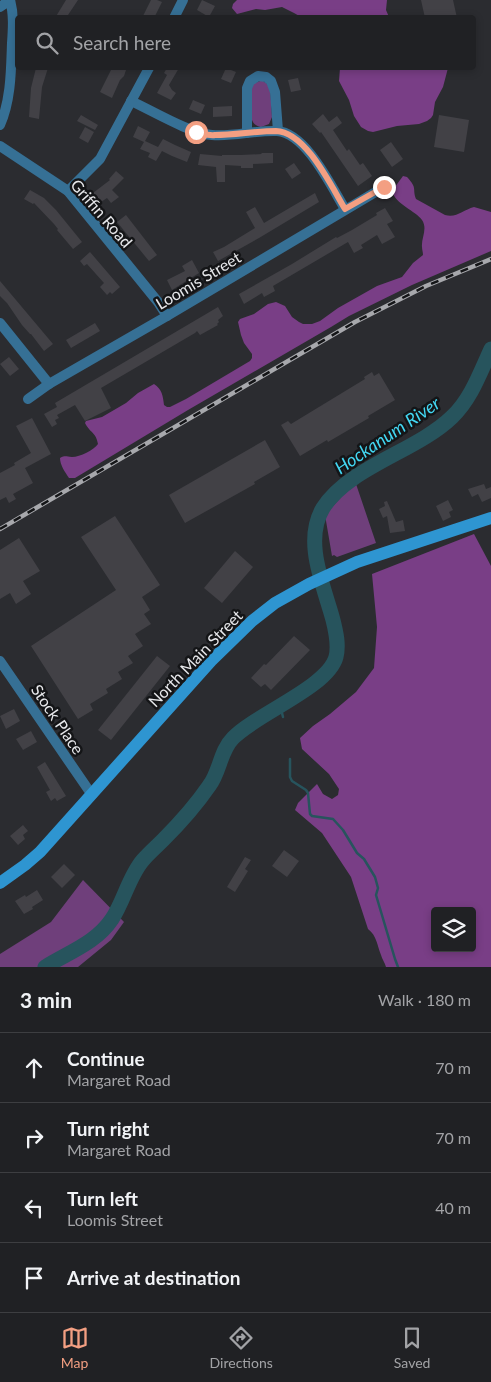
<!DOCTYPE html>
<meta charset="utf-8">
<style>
:root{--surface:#202124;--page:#28292c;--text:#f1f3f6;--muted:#a2a3a6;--line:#3d3e41;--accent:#f39f82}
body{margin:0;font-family:Lato,sans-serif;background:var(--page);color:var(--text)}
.controls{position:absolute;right:15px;bottom:15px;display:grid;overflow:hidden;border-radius:5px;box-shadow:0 2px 8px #0003}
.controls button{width:45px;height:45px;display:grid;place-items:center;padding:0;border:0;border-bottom:1px solid var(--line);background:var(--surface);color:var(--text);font:25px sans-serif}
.stop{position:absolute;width:15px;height:15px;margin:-11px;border:4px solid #f39f82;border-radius:50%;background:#fff}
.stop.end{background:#f39f82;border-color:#fff;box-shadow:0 1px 5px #0008}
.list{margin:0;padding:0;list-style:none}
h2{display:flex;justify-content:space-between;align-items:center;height:65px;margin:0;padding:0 20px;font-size:21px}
h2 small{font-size:16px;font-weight:400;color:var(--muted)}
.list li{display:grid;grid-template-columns:32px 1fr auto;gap:15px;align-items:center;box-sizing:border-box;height:70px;padding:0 20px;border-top:1px solid var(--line)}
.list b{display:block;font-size:19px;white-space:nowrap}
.list p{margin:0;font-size:16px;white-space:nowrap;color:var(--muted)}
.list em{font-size:16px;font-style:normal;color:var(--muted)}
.icon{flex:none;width:28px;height:28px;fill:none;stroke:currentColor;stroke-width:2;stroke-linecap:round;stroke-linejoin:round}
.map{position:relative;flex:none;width:491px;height:967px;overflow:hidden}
.search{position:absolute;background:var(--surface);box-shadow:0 2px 8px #0003;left:15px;right:15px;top:15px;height:55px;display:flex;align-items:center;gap:12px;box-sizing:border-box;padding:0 18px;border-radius:5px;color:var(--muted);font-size:19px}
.sheet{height:345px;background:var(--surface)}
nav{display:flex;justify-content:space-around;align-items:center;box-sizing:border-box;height:70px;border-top:1px solid var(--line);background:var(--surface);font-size:14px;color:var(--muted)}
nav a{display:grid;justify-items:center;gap:2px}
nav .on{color:var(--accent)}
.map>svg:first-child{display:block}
.green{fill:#6f3f7b}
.forest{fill:#793e86;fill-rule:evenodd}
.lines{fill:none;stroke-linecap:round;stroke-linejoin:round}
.stream{stroke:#27545d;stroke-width:2.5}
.river{stroke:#27545d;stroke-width:15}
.building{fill:#424146}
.street{stroke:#367095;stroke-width:10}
.secondary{stroke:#2e95d1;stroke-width:12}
.rail-casing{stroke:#a7a8ac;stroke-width:4.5}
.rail{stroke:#141517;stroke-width:2.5;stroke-dasharray:8;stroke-linecap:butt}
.route{stroke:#f39f82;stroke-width:6}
.labels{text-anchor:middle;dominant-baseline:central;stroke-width:5;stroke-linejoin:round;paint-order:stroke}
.street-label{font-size:16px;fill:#e7e8eb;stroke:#141517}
.water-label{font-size:18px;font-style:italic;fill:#43d7f2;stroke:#141517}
</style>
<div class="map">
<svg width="491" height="967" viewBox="0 0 491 967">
<rect width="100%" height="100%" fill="#2b2c30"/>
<g class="green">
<path d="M260,81h3l7,5 2,31 -3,7 -8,3c-4,-1 -7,-2 -9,-7 -3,-7 -2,-28 1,-36z"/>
<polygon points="356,484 376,543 337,557 334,555 332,556 325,515 343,495"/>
<polygon points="83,880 124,922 111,940 78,967 0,967 0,954 51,922"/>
</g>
<g class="forest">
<polygon points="237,0 387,0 386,10 389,17 301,17 294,13 282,7 265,10 256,9 237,14 232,8 233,4"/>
<polygon points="340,68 448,68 443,87 435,102 433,115 431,118 427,121 419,124 397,126 373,132 368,131 361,127 354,116 349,100 339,81"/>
<path d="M403,176l4,1c11,12 5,11 9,22l29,16c12,3 18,-5 29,-8l17,5v39l-79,34 -63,31 -18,11 -143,83 -113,68h-6c-4,-6 -9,-13 -9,-20 6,-3 6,-1 12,-1 8,0 22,-7 26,-13 -2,-12 -8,-11 -13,-21l1,-2 16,-4 24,-14 12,-10 16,-9c8,5 9,12 10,21l3,2h3l16,-8 64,-38 2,-3v-4l-8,-11 -3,-8 -3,-13 2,-3 14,-5 14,-10 8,-2 9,4 7,11 7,5 4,2h9l8,-3 18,-13 39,-22 25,-9 11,-14 10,-8c0,-3 -1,-5 -1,-8 -1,-9 6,-18 0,-27 -6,-9 -27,-16 -30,-29z"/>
<path d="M474,534l17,32v401h-105c-1,-4 -4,-8 -5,-12 -4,-10 -4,-19 -13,-26l-17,-52 -29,-44 -27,-23 3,-7 19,-19 6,10 9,5 6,-4 1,-6 -10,-15 -27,-25 -2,-11 13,-12 17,-12 26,-22 18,-24 3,-41 -5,-53zM435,911h37v37h-37z"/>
</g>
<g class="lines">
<g class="stream">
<polyline points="280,705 283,717"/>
<polyline points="290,759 290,777 292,781 306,790 308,793 310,814 312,816 333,819 343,830 357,853 364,859 375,877 378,888 376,895 395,959 398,967"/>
</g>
<path class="river" d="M45,967c24,-15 51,-24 67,-48 12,-18 17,-43 31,-59 6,-7 13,-13 20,-20 17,-17 33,-35 46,-54 11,-14 11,-35 24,-48 23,-24 95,-51 103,-81 3,-12 0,-25 -3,-37 -9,-34 -30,-79 -10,-112 26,-41 94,-57 129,-91 19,-18 28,-44 39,-68"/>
</g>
<g class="building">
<polygon points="66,0 78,0 66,18 55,18"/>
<polygon points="151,0 157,0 162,2 154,18 142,18"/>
<polygon points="202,0 215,6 209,17 197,10"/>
<polygon points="421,0 453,0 457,18 425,18"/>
<polygon points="36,68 48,68 42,87 39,119 29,117 31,88"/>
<polygon points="112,68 120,68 126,70 124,76 120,80 112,98 100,92"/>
<polygon points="167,68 179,68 169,85 172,90 176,93 171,100 157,93 167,75 164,73"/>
<polygon points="226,68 236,72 231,83 221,79"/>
<polygon points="298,78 301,90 291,92 288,80"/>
<polygon points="193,100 205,105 201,114 189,109"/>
<polygon points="232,106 232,116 213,117 213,107"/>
<polygon points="323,114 329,122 337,116 342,123 333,130 347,151 349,149 360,165 363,163 372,176 358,186 321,132 320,133 312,124"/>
<polygon points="81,115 98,125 95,130 77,121"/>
<polygon points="439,115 469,120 464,152 434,147"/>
<polygon points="138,126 150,132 145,141 158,147 163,139 175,145 191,152 187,162 172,156 162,151 156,161 148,157 150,153 140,149 144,142 133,137"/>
<polygon points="85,127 94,132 88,143 79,138"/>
<polygon points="391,142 403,159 392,167 380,150"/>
<polygon points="261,153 273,153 273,163 253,164 253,168 241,168 241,166 225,165 225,182 217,182 216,167 198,165 200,154 222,156 222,155 241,155 262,154"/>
<polygon points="294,163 301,173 292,179 285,169"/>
<polygon points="116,171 124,178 112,190 119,197 111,203 107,198 101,202 93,193 110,180 109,179"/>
<polygon points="30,190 44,198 56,210 82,242 73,249 57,230 58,229 54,224 34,203 33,204 24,199"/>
<polygon points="315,193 319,202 259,238 218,261 213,252 224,247 255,228 246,212 255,207 264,223"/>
<polygon points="385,208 393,221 387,224 395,237 382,244 377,235 361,245 363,248 354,253 348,242 273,286 275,291 264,297 262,293 244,304 239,294 292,264 336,237 337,238 352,230 377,215 376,213"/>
<polygon points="126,215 157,255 149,261 117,222"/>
<polygon points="90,252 120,287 112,294 110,292 107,295 100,287 104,283 87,264 84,266 80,261"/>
<polygon points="192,260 199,273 172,290 167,280 185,271 182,266"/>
<polygon points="0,281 53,344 44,351 31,334 30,334 22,325 7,303 0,296"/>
<polygon points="218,307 223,316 218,320 219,322 217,324 218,325 200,335 197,331 195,333 101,388 111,408 85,421 75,405 57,415 59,418 55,420 57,424 52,427 44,414 57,407 55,403"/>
<polygon points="95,323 100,331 71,348 66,340"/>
<polygon points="9,357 19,369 10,376 0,364"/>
<polygon points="372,372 374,376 379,373 395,400 368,416 369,418 328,442 327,440 300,456 281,425 288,421 291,424 365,379 364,377"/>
<polygon points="32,418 51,454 25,468 33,483 13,494 16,499 9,503 6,497 0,500 0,473 15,465 14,463 31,453 16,426"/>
<polygon points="265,440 280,467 254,482 255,484 185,523 169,495"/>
<polygon points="484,484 486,489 491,487 491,498 482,502 478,494 472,497 468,489"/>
<polygon points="448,500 453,510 449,512 451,517 443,521 436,506"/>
<polygon points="387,501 396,522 403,520 405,531 390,533 387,516 383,518 379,509 385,506 384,502"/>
<polygon points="115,516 160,585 142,597 150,610 144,614 151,624 135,634 143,646 128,656 133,663 118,672 122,679 106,689 108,693 90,704 93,710 78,719 31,646 116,590 81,537"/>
<polygon points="19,538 40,571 23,581 31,594 16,604 10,593 0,599 0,550"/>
<polygon points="235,551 253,567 222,603 204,588"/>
<polygon points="294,636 310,650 271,690 265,684 261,687 251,678 264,664 266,665"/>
<polygon points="157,656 170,666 111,740 98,730"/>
<polygon points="14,709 20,721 6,729 0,716"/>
<polygon points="31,731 37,742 23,750 16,739"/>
<polygon points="45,762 66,796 57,801 55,798 51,801 46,792 50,790 37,767"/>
<polygon points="23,825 28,831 23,835 25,839 18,845 10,836"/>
<polygon points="284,850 299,861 287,877 272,866"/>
<polygon points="245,857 251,860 245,869 248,871 235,892 227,887"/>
<polygon points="64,864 75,875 62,888 51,877"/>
<polygon points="37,890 43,900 32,907 33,909 24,914 15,901 25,895 26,897"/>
</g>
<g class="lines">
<g class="street">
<path d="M0,7l10,-7c4,14 3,29 2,43 -1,28 -1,57 -12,82"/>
<polyline points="174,18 183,0"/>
<path d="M131,101c22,10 58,32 81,34 21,2 43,-5 65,-4 29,2 54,55 68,78"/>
<polyline points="247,133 247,88 250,81 258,76 266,77 271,81 275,92 278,131"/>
<polyline points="0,146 68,191 158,302 167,316"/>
<polyline points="68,191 100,159 149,68"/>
<polyline points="0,323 49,384"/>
<polyline points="28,399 49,384 167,316 384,187"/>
<polyline points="0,661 92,795"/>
</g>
<polyline class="secondary" points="0,883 25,865 40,852 211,661 252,621 275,603 309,584 357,562 491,518"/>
<g class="rail-casing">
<polyline id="rail" points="0,529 355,322 426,286 491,259"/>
</g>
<use href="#rail" class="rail"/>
</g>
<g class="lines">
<path class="route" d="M196,132c6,1 12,4 19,3 20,0 41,-4 61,-4 30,1 55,55 69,78l39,-22"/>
</g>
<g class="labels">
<g class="street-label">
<text transform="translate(102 213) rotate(49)">Griffin Road</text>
<text transform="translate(198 280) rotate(-31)">Loomis Street</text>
<text transform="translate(195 658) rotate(-46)">North Main Street</text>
<text transform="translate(58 719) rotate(56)">Stock Place</text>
</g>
<g class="water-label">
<text transform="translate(387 435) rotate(-34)">Hockanum River</text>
</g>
</g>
</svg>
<div class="controls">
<button><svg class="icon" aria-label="layers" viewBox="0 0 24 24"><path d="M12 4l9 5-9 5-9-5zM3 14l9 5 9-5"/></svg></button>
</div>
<div class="stop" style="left:196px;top:132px"></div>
<div class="stop end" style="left:384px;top:187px"></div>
<div class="search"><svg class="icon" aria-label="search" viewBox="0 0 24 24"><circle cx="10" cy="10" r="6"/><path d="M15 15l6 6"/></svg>Search here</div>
</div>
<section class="sheet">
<h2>3 min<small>Walk · 180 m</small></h2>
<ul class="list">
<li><svg class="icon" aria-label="ahead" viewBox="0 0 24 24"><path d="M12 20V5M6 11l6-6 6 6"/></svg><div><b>Continue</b><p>Margaret Road</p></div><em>70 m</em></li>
<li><svg class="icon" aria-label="right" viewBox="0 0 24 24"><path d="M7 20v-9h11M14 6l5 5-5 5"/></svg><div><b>Turn right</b><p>Margaret Road</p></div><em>70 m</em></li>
<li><svg class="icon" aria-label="left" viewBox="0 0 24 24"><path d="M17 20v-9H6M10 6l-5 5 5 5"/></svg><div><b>Turn left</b><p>Loomis Street</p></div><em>40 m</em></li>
<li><svg class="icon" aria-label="arrive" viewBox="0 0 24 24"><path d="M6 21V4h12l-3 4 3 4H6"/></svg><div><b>Arrive at destination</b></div></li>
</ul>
</section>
<nav>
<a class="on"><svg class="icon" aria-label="map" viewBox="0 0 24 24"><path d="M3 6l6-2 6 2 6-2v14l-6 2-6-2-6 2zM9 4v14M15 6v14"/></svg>Map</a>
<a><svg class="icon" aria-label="directions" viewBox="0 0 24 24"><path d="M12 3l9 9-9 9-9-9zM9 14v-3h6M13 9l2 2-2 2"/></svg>Directions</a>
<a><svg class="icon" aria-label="saved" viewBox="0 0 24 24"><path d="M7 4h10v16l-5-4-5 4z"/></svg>Saved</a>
</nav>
